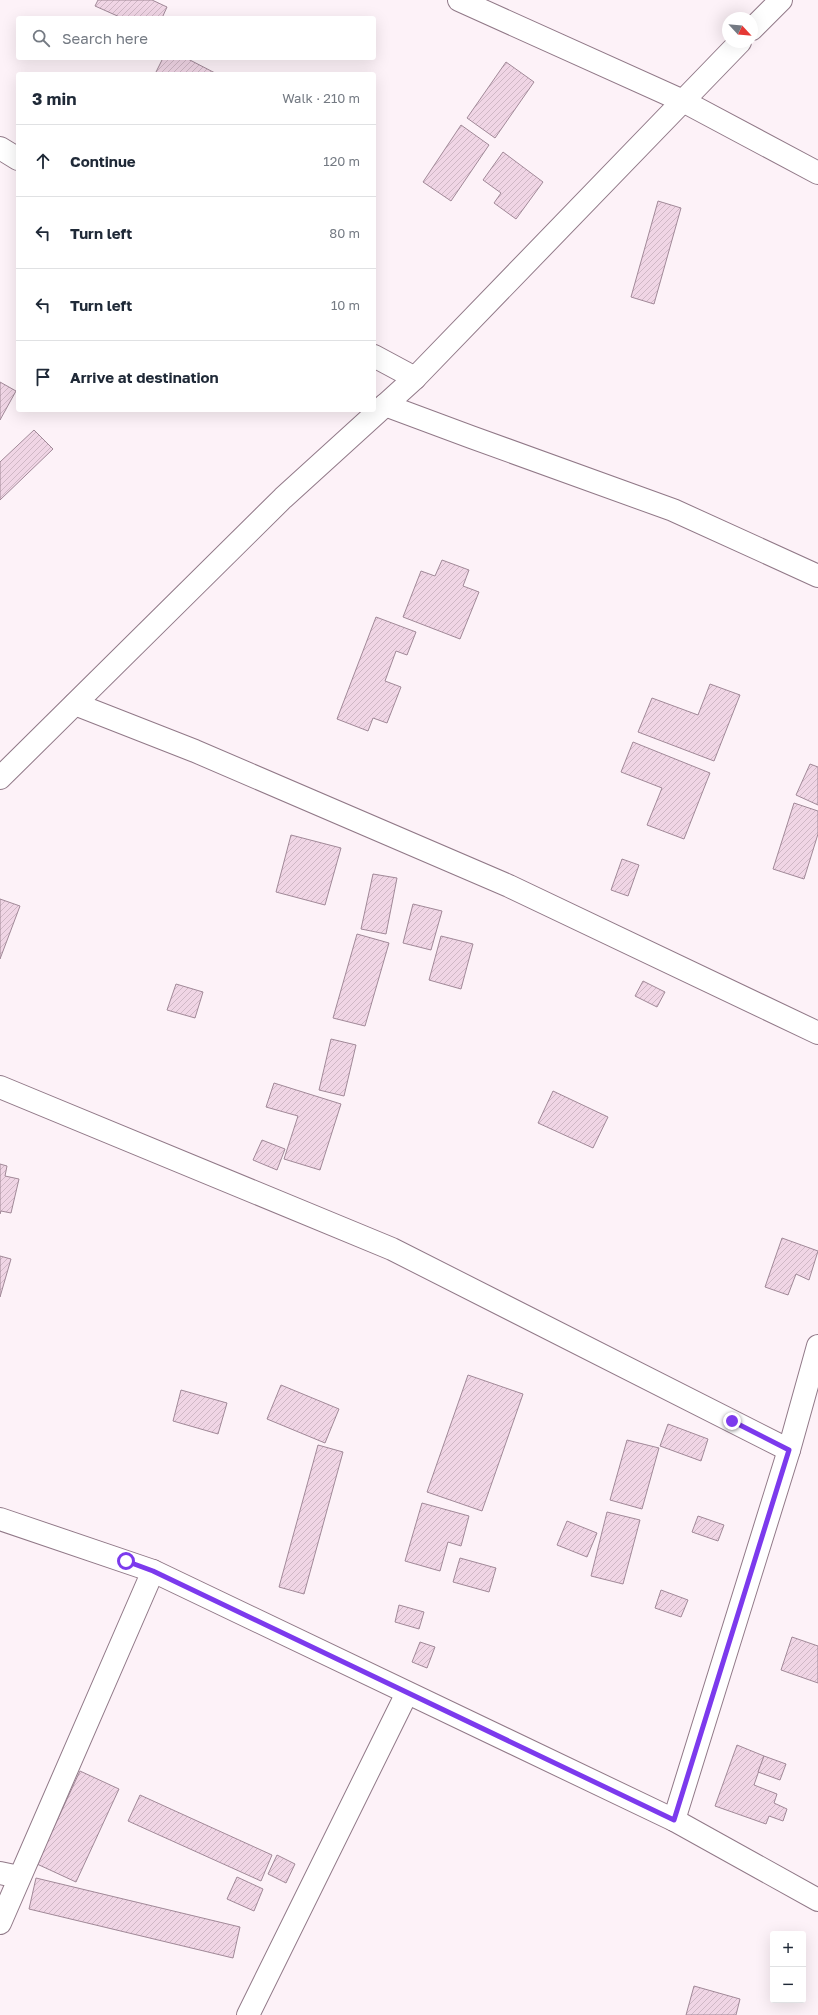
<!DOCTYPE html>
<meta charset="utf-8">
<style>
:root{--surface:#fff;--page:#f2f2f3;--text:#1f2937;--muted:#747a83;--line:#e0e1e3}
body{margin:0;font-family:"Golos Text",sans-serif;background:var(--page);color:var(--text)}
.controls{position:absolute;right:12px;bottom:12px;display:grid;overflow:hidden;border-radius:4px;box-shadow:0 4px 16px #0002}
.controls button{width:36px;height:36px;display:grid;place-items:center;padding:0;border:0;border-bottom:1px solid var(--line);background:var(--surface);color:var(--text);font:20px sans-serif}
.compass{position:absolute;left:722px;top:12px;width:36px;height:36px;border-radius:50%;background:var(--surface);box-shadow:0 4px 16px #0002;rotate:116deg}
.stop{position:absolute;width:12px;height:12px;margin:-9px;border:3px solid #7c3aed;border-radius:50%;background:#fff}
.stop.end{background:#7c3aed;border-color:#fff;box-shadow:0 1px 4px #0008}
.list{margin:0;padding:0;list-style:none}
h2{display:flex;justify-content:space-between;align-items:center;height:52px;margin:0;padding:0 16px;font-size:17px}
h2 small{font-size:13px;font-weight:400;color:var(--muted)}
.list li{display:grid;grid-template-columns:26px 1fr auto;gap:12px;align-items:center;box-sizing:border-box;height:72px;padding:0 16px;border-top:1px solid var(--line)}
.list b{display:block;font-size:15px;white-space:nowrap}
.list em{font-size:13px;font-style:normal;color:var(--muted)}
.icon{flex:none;width:22px;height:22px;fill:none;stroke:currentColor;stroke-width:2;stroke-linecap:round;stroke-linejoin:round}
.map{position:relative;flex:none;width:818px;height:2015px;overflow:hidden}
.search{position:absolute;background:var(--surface);box-shadow:0 4px 16px #0002;left:16px;top:16px;width:360px;height:44px;display:flex;align-items:center;gap:10px;box-sizing:border-box;padding:0 14px;border-radius:4px;color:var(--muted);font-size:15px}
.panel{position:absolute;background:var(--surface);box-shadow:0 4px 16px #0002;left:16px;top:72px;width:360px;height:340px;border-radius:4px}
.map>svg:first-child{display:block}
.building{fill:url(#building-hatch);stroke:#a18998}
.lines{fill:none;stroke-linecap:round;stroke-linejoin:round}
.street-casing{stroke:#917988;stroke-width:24}
.street{stroke:#fff;stroke-width:22}
.route{stroke:#7c3aed;stroke-width:5}
</style>
<div class="map">
<svg width="818" height="2015" viewBox="0 0 818 2015">
<defs>
<pattern id="building-hatch" width="6" height="6" patternUnits="userSpaceOnUse"><rect width="6" height="6" fill="#f0d5e5"/><path d="M-1 1l2-2M0 6l6-6M5 7l2-2" fill="none" stroke="#cfb7c5"/></pattern>
</defs>
<rect width="100%" height="100%" fill="#fdf2f8"/>
<g class="building">
<polygon points="98,0 152,0 167,7 162,18 122,18 95,6"/>
<polygon points="163,58 186,58 217,74 155,74"/>
<polygon points="506,62 534,82 495,138 467,118"/>
<polygon points="461,125 489,145 451,201 423,182"/>
<polygon points="503,152 543,182 516,219 494,203 501,193 483,180"/>
<polygon points="658,201 681,208 654,304 631,297"/>
<polygon points="0,382 16,391 0,420"/>
<polygon points="34,430 53,449 0,500 0,462"/>
<polygon points="442,560 469,570 463,586 479,592 460,639 403,617 421,571 435,576"/>
<polygon points="376,617 416,632 407,655 396,651 385,681 401,687 387,723 373,718 368,731 337,719"/>
<polygon points="710,684 740,695 714,761 638,732 652,698 698,715"/>
<polygon points="633,742 710,773 684,839 647,825 662,788 621,772"/>
<polygon points="810,764 818,767 818,805 796,795"/>
<polygon points="794,803 818,811 818,834 804,879 773,869"/>
<polygon points="291,835 341,848 325,905 276,892"/>
<polygon points="622,859 639,865 628,896 611,890"/>
<polygon points="373,874 397,878 386,934 361,929"/>
<polygon points="0,899 20,906 0,959"/>
<polygon points="413,904 442,911 431,950 403,943"/>
<polygon points="357,934 389,943 365,1026 333,1018"/>
<polygon points="441,936 473,944 461,989 429,980"/>
<polygon points="643,981 665,992 657,1007 635,996"/>
<polygon points="176,984 203,992 195,1018 167,1010"/>
<polygon points="331,1039 356,1045 344,1096 319,1090"/>
<polygon points="274,1083 341,1104 320,1170 284,1159 298,1116 266,1107"/>
<polygon points="553,1091 608,1117 593,1148 538,1123"/>
<polygon points="262,1140 285,1149 277,1170 253,1160"/>
<polygon points="0,1164 7,1166 5,1176 19,1179 11,1213 1,1211 0,1214"/>
<polygon points="782,1238 818,1251 809,1280 796,1274 788,1295 765,1287"/>
<polygon points="0,1256 11,1259 0,1297"/>
<polygon points="468,1375 523,1394 482,1511 427,1492"/>
<polygon points="281,1385 339,1409 325,1443 267,1419"/>
<polygon points="181,1390 227,1403 218,1434 173,1421"/>
<polygon points="668,1424 708,1439 701,1461 660,1446"/>
<polygon points="627,1440 659,1448 642,1509 610,1500"/>
<polygon points="318,1445 343,1452 304,1594 279,1587"/>
<polygon points="422,1503 469,1516 461,1546 448,1542 440,1571 405,1561"/>
<polygon points="607,1512 640,1520 623,1584 591,1576"/>
<polygon points="698,1516 724,1525 718,1541 692,1532"/>
<polygon points="567,1521 597,1533 587,1557 557,1545"/>
<polygon points="460,1558 496,1568 489,1592 453,1582"/>
<polygon points="661,1590 688,1600 681,1617 655,1608"/>
<polygon points="399,1605 424,1612 419,1629 395,1622"/>
<polygon points="792,1637 818,1646 818,1683 781,1670"/>
<polygon points="420,1642 435,1647 427,1668 412,1662"/>
<polygon points="737,1745 764,1756 754,1785 777,1794 774,1803 787,1809 783,1821 769,1816 766,1824 715,1806"/>
<polygon points="764,1756 786,1764 780,1780 758,1772"/>
<polygon points="80,1771 119,1789 76,1882 37,1864"/>
<polygon points="140,1795 272,1855 261,1881 128,1821"/>
<polygon points="277,1855 295,1864 286,1883 268,1874"/>
<polygon points="237,1877 263,1889 254,1911 227,1899"/>
<polygon points="36,1878 240,1927 233,1958 29,1909"/>
<polygon points="694,1986 740,1999 736,2015 686,2015"/>
</g>
<g class="lines">
<g class="street-casing">
<g id="street">
<polyline points="459,0 683,101 818,173"/>
<polyline points="752,29 781,0"/>
<polyline points="0,148 18,159"/>
<polyline points="374,356 415,378"/>
<polyline points="385,405 471,437 673,510 818,576"/>
<polyline points="75,704 195,751 509,886 818,1033"/>
<polyline points="0,778 283,498 415,378 740,42"/>
<polyline points="0,1087 392,1249 789,1450"/>
<polyline points="0,1519 153,1571 674,1820 818,1900"/>
<polyline points="674,1820 789,1450 818,1346"/>
<polyline points="0,1873 19,1877"/>
<polyline points="0,1923 153,1571"/>
<polyline points="248,2015 407,1693"/>
</g>
</g>
<use href="#street" class="street"/>
</g>
<g class="lines">
<polyline class="route" points="126,1561 153,1571 674,1820 789,1450 732,1421"/>
</g>
</svg>
<div class="controls">
<button>+</button>
<button>−</button>
</div>
<svg class="compass" viewBox="-18 -18 36 36"><path d="M0-13l5 13h-10z" fill="#e53935"/><path d="M0 13l5-13h-10z" fill="#747a83"/></svg>
<div class="stop" style="left:126px;top:1561px"></div>
<div class="stop end" style="left:732px;top:1421px"></div>
<div class="search"><svg class="icon" aria-label="search" viewBox="0 0 24 24"><circle cx="10" cy="10" r="6"/><path d="M15 15l6 6"/></svg>Search here</div>
<section class="panel">
<h2>3 min<small>Walk · 210 m</small></h2>
<ul class="list">
<li><svg class="icon" aria-label="ahead" viewBox="0 0 24 24"><path d="M12 20V5M6 11l6-6 6 6"/></svg><div><b>Continue</b></div><em>120 m</em></li>
<li><svg class="icon" aria-label="left" viewBox="0 0 24 24"><path d="M17 20v-9H6M10 6l-5 5 5 5"/></svg><div><b>Turn left</b></div><em>80 m</em></li>
<li><svg class="icon" aria-label="left" viewBox="0 0 24 24"><path d="M17 20v-9H6M10 6l-5 5 5 5"/></svg><div><b>Turn left</b></div><em>10 m</em></li>
<li><svg class="icon" aria-label="arrive" viewBox="0 0 24 24"><path d="M6 21V4h12l-3 4 3 4H6"/></svg><div><b>Arrive at destination</b></div></li>
</ul>
</section>
</div>
